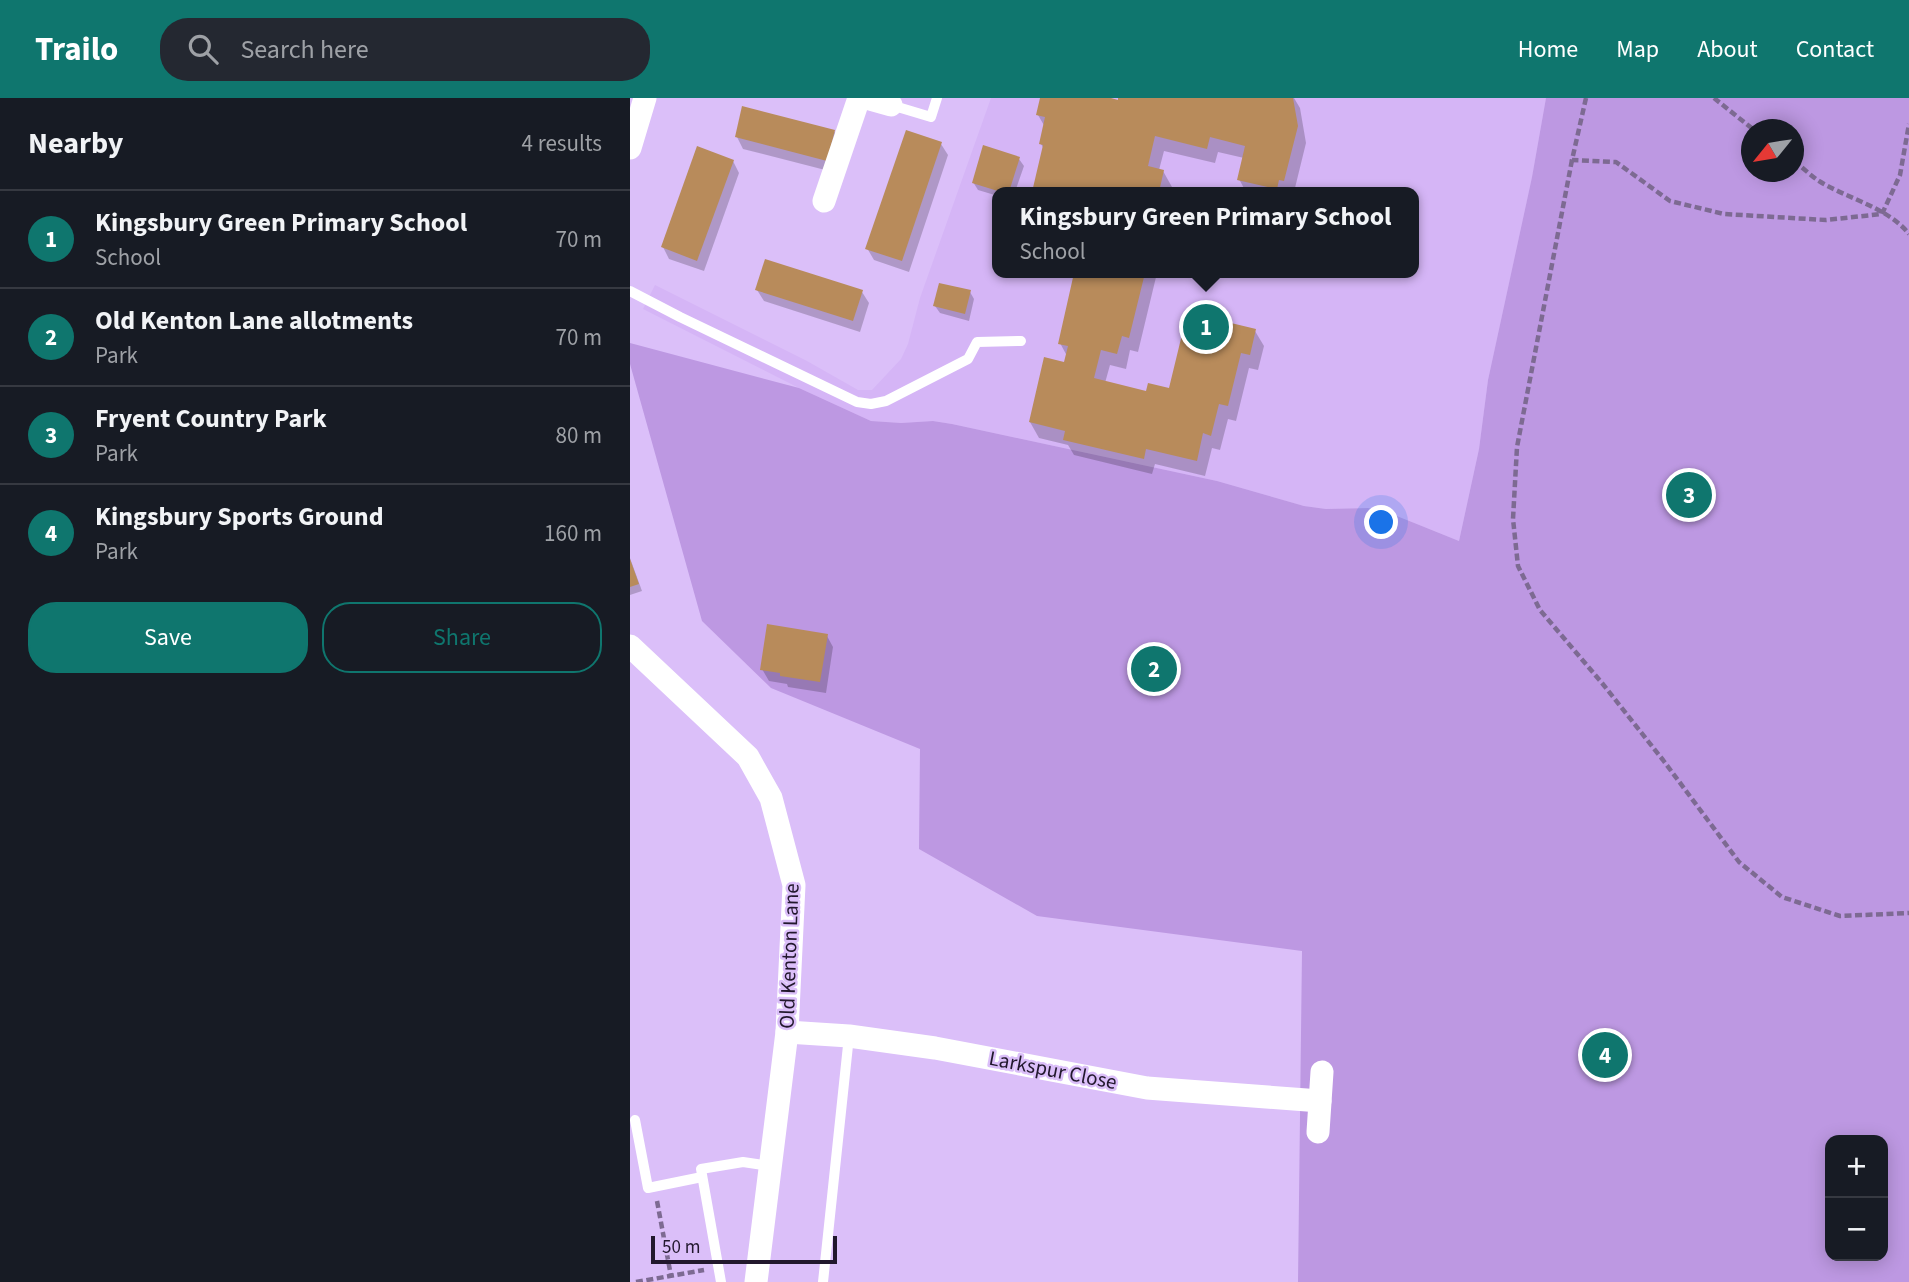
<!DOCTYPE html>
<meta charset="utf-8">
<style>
:root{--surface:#171b24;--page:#242831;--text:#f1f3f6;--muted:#9ea1a6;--line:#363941;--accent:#0f766e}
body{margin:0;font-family:"Source Sans 3",sans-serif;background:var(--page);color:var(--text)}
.controls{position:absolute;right:21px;bottom:21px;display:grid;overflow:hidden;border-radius:14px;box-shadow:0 4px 18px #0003}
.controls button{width:63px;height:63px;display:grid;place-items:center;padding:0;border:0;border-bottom:2px solid var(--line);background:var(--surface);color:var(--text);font:35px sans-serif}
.compass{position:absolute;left:1111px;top:21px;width:63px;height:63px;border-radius:50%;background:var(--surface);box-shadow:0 4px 18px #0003;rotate:240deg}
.scale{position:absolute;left:21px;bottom:18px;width:186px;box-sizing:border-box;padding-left:7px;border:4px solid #22182d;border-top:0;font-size:19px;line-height:24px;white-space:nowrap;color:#22182d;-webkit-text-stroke:5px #dbbff9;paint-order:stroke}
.you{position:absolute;left:752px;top:425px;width:24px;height:24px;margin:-18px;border:5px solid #fff;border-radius:50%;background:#1a73e8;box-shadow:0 0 0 10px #1a73e833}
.badge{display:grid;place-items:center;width:46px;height:46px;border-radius:50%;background:var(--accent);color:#fff;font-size:23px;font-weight:700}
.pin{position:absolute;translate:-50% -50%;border:4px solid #fff;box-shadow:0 2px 7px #0006}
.popup{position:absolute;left:362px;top:89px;width:427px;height:91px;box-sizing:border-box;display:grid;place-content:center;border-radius:14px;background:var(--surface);filter:drop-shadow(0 2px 5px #0005);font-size:23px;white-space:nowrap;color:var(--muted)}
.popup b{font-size:26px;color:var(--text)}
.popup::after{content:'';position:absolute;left:50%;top:100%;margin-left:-14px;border:14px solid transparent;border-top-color:var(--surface)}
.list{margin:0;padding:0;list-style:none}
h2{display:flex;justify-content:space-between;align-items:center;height:91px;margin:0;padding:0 28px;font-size:30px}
h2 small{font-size:23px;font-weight:400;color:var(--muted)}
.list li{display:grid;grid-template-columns:46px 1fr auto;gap:21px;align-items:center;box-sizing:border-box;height:98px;padding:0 28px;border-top:2px solid var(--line)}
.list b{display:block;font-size:26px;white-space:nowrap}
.list p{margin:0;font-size:23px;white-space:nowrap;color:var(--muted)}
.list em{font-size:23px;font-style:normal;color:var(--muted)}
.actions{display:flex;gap:14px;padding:21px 28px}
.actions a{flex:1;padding:16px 0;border:2px solid var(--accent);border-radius:28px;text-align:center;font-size:24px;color:var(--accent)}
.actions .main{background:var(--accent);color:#fff}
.icon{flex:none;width:38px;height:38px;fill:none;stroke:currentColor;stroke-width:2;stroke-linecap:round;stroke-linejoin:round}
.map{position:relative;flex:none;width:1279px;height:1184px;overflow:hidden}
header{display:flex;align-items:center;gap:42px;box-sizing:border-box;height:98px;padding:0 35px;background:var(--accent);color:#fff}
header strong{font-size:33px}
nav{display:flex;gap:38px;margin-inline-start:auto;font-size:24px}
.search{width:490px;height:63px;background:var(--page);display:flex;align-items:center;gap:18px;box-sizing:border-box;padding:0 24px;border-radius:28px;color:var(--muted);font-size:26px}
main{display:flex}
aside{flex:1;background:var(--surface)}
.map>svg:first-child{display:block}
.built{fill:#d5b5f6;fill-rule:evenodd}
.green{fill:#bd98e2;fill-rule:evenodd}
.shadow{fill:#0003}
.building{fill:#b88b5b}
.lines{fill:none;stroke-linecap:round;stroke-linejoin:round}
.path{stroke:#7d6a92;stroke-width:4.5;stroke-dasharray:7 3.5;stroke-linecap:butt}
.lane{stroke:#fff;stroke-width:10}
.street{stroke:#fff;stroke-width:23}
.labels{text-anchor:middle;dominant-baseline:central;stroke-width:5;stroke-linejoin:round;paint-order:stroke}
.street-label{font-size:21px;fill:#22182d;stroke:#dbbff9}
</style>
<header>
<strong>Trailo</strong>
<div class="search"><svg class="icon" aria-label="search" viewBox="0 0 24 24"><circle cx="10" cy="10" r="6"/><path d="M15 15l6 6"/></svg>Search here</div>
<nav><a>Home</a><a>Map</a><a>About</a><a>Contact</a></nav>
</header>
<main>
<aside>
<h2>Nearby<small>4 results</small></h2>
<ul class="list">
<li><span class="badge">1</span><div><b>Kingsbury Green Primary School</b><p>School</p></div><em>70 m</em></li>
<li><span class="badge">2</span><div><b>Old Kenton Lane allotments</b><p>Park</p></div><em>70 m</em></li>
<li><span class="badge">3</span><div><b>Fryent Country Park</b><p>Park</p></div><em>80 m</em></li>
<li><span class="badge">4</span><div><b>Kingsbury Sports Ground</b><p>Park</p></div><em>160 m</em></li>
</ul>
<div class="actions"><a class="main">Save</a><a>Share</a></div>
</aside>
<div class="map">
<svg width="1279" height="1184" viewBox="0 0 1279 1184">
<rect width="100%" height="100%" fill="#dbbff9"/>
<path class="built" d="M361,0h555l-14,79 -44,203 -9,69 -20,92 -72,-29 -19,-4 -42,1 -22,-3 -87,-25 -265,-57 -19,-3 -32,2 -30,-2 -72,-33 -156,-79 12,-24 152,76 51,29h14l29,-31 7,-15 12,-46zM368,94h416v81h-416z"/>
<path class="green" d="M916,0h363v1184h-611l4,-331 -265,-35 -118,-67 1,-100 -149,-61 -69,-67 -72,-257v-21l169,45 72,33 30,2 32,-2 19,3 265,57 87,25 22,3 42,-1 19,4 72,29 20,-92 9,-69 44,-203zM1122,32h42v42h-42zM1200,1042h53v116h-53z"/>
<g class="shadow">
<polygon points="412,0 473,0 489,4 490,0 664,0 670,10 676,45 664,94 616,94 609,81 614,60 588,54 585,65 534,53 529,72 533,73 542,89 541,94 404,94 414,51 411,46 415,29 408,17"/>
<polygon points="204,33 210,45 203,74 113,51 107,39"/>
<polygon points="311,46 318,57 279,174 244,162 237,150"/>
<polygon points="389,61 394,68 385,94 368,94 368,98 348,92 343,84"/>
<polygon points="103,63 109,75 74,173 39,161 33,149"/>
<polygon points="446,175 527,175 508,254 500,252 496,271 480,267 475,285 517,295 541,292 600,233 625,233 634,248 628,272 619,270 606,323 598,321 590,352 582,350 575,378 525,366 522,376 444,357 438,347 409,340 400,324 435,266 437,258 430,245"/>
<polygon points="127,192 232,194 239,205 230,234 134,203"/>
<polygon points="340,194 344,201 339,223 310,215 305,208"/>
<polygon points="0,460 12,493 0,497"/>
<polygon points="197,538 203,549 196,595 158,589 157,586 139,583 132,571"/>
</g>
<g class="building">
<polygon points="410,0 481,0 488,2 488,0 663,0 668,28 654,83 649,82 647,91 607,82 615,48 580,39 577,51 525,38 518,68 534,72 529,94 402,94 413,47 409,46 415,19 406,17"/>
<polygon points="112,8 205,32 197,63 105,39"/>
<polygon points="276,32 312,44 272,163 235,151"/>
<polygon points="353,47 390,59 379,94 371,94 342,85"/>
<polygon points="67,48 104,62 67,163 31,149"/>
<polygon points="135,161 233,192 223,223 125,192"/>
<polygon points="444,175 515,175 499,240 492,238 487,256 471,252 464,280 516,293 518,285 539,290 556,220 599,231 601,225 626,231 620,257 611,255 598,308 589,306 581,338 573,335 567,363 516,351 514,361 433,342 435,333 399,324 414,259 434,264 438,248 428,246"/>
<polygon points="309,185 341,192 335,216 303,208"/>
<polygon points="0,461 9,486 0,489"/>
<polygon points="137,526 198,536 190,584 150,578 150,575 130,572"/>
</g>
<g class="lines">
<g class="path">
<polyline points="956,0 942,62 986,64 1040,103 1094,116 1196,122 1252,116"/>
<polyline points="1084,0 1124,32"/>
<polyline points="942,62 887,349 883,421 888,468 910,512 972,585 1033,662 1109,764 1152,799 1210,818 1279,815"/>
<path d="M1164,63c8,6 16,14 25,20 27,17 70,27 90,53"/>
<polyline points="1252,116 1270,77 1279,26"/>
<polyline points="27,1103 41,1178"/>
<polyline points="6,1184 74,1172"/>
</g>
<g class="lane">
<polyline points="261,7 301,19 307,0"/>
<polyline points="0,193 50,219 227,304 241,306 256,303 338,261 347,244 391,243"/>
<polyline points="5,1022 18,1090 72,1079"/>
<polyline points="91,1184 71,1071 113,1064 140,1068"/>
<polyline points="193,1184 219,938"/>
</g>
<g class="street">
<polyline points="236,0 261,7"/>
<polyline points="0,50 15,0"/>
<polyline points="194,103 229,0"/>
<polyline points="0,548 118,659 141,700 164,787 157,934 126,1184"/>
<polyline points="157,934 219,938 305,950 517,990 690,1003"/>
<polyline points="688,1034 692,974"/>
</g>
</g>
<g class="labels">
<g class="street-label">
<text transform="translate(159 858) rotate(-88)">Old Kenton Lane</text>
<text transform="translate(423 972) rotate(11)">Larkspur Close</text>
</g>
</g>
</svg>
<div class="controls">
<button>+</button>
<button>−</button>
</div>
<svg class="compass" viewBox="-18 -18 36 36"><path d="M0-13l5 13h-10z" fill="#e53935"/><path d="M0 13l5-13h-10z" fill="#9ea1a6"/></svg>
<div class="scale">50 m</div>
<div class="you"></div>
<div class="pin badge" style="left:576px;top:229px">1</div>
<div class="popup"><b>Kingsbury Green Primary School</b>School</div>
<div class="pin badge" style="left:524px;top:571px">2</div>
<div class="pin badge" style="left:1059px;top:397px">3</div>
<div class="pin badge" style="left:975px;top:957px">4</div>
</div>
</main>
